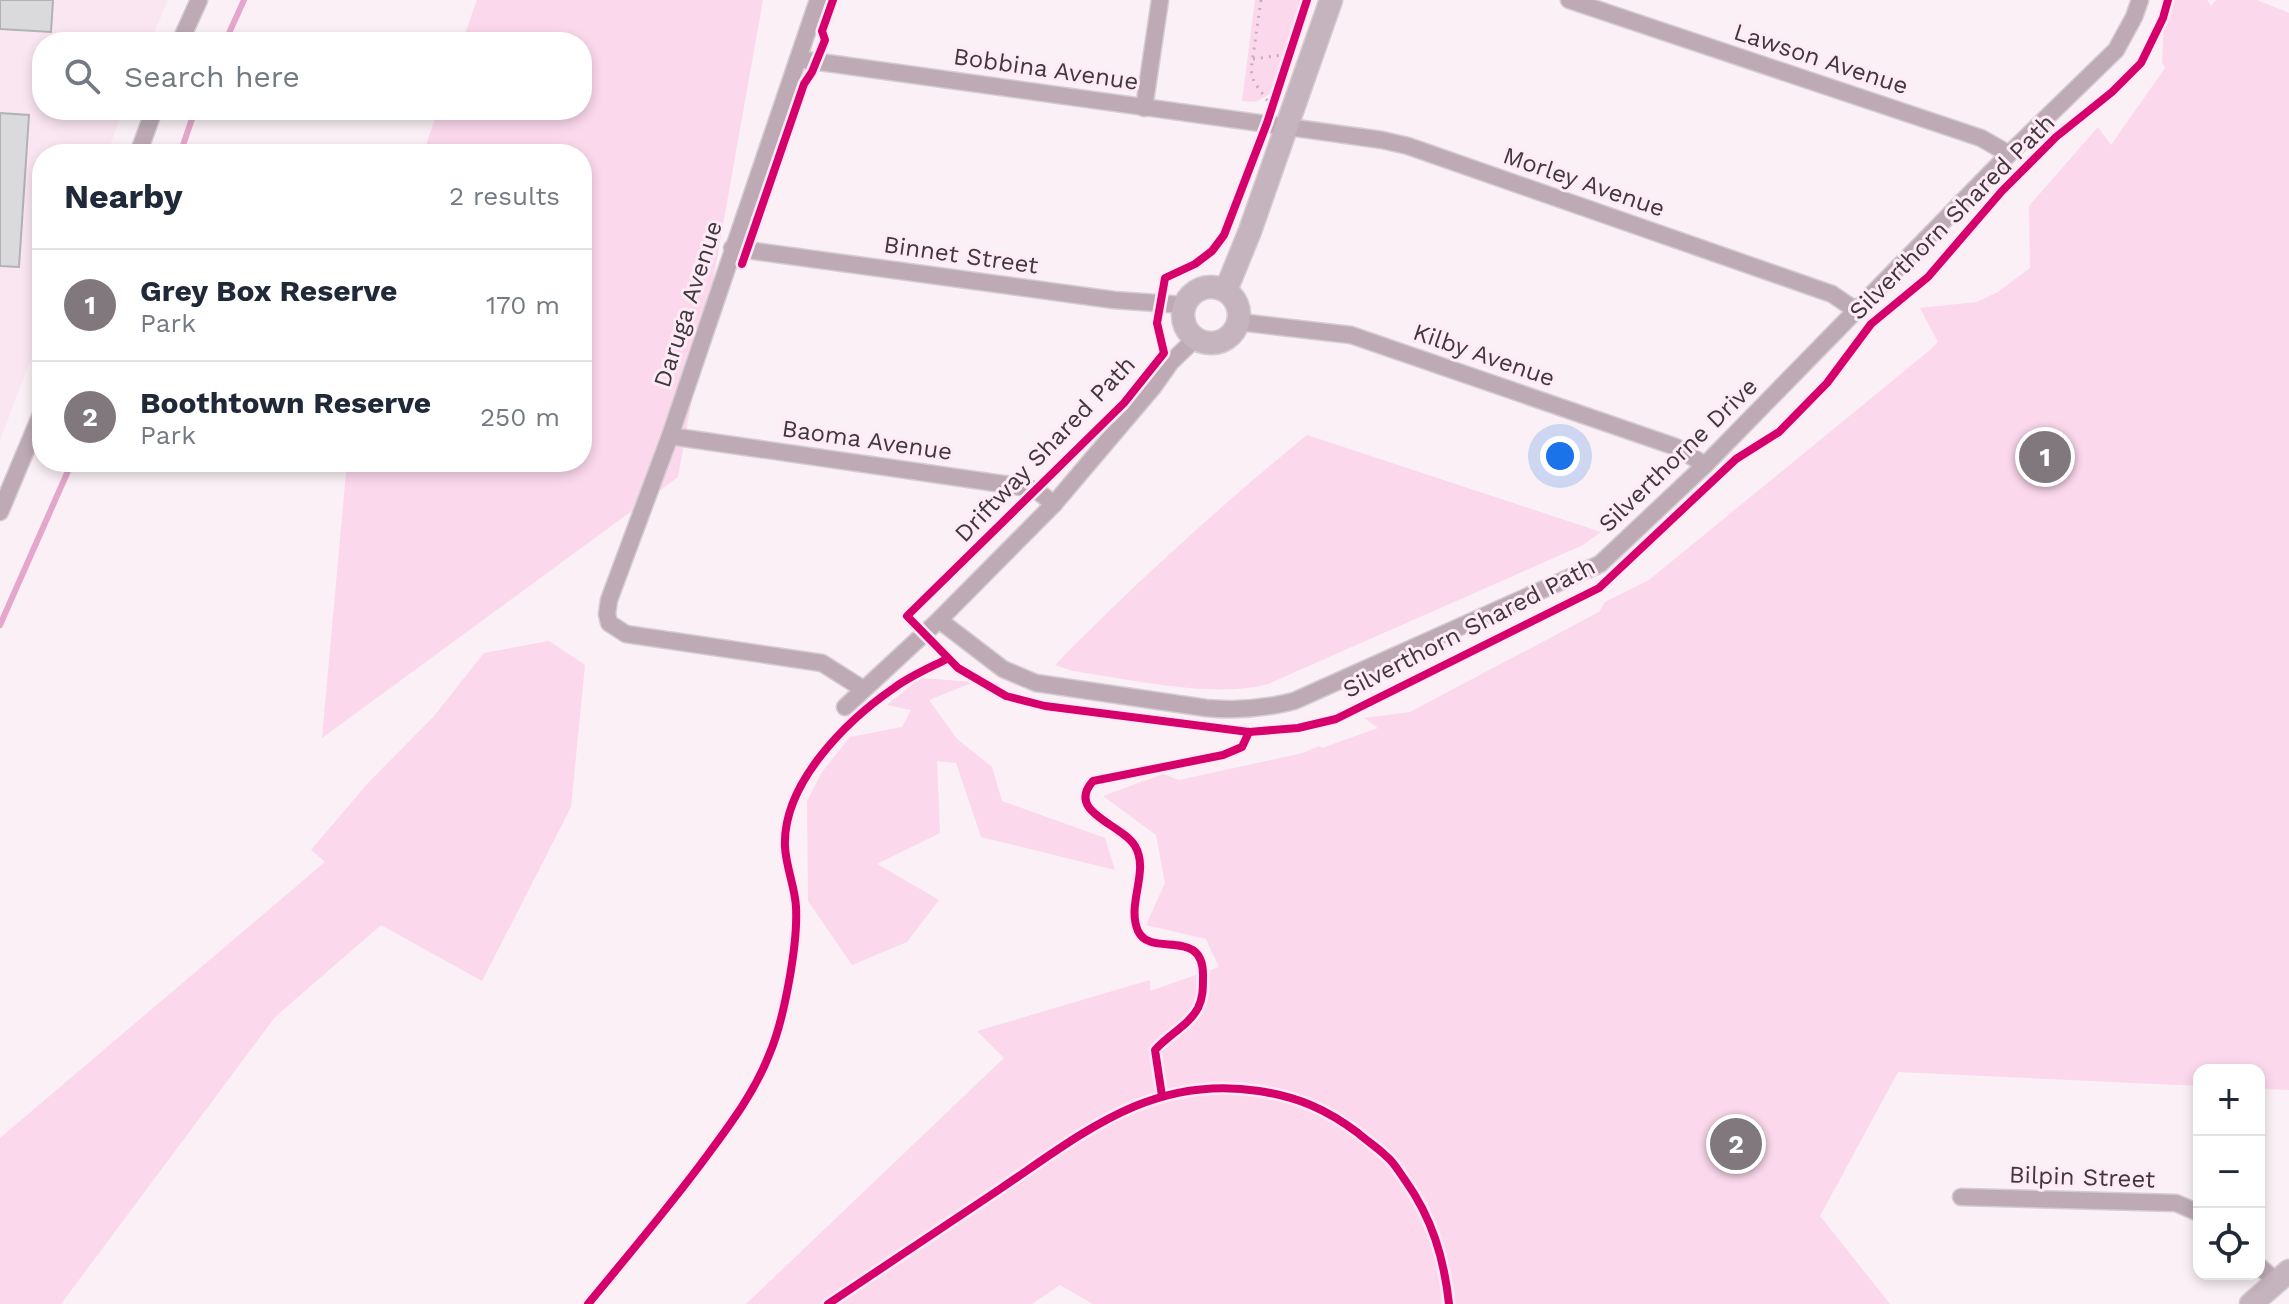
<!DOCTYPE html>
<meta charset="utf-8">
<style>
:root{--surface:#fff;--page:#f2f2f3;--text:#1f2937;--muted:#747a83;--line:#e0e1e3;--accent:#80787d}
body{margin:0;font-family:"Work Sans",sans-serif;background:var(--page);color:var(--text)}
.controls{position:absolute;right:24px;bottom:24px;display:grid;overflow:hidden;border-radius:16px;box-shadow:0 4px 12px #0003}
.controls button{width:72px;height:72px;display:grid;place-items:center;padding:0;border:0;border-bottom:2px solid var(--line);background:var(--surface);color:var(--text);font:40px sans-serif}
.you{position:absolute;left:1560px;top:456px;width:28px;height:28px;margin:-20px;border:6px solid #fff;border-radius:50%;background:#1a73e8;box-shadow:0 0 0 12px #1a73e833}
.badge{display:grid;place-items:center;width:52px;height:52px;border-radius:50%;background:var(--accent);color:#fff;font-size:26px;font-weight:700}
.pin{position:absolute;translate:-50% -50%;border:4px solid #fff;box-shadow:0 2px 8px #0006}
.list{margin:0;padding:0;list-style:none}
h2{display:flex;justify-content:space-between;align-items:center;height:104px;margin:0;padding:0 32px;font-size:34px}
h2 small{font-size:26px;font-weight:400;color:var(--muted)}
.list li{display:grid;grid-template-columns:52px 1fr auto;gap:24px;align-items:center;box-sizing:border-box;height:112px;padding:0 32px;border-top:2px solid var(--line)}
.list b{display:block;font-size:30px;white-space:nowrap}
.list p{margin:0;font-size:26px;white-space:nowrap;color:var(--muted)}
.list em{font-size:26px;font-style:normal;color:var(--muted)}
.icon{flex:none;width:44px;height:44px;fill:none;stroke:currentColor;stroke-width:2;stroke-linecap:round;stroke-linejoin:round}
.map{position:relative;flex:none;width:2289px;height:1304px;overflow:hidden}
.search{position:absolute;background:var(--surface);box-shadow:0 4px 12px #0003;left:32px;top:32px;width:560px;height:88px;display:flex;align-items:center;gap:20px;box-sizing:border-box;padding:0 28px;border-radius:32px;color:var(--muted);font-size:30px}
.panel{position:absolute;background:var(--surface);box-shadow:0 4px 12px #0003;left:32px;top:144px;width:560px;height:328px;border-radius:32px}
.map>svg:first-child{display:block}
.built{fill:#fae6f1}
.green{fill:#fbd8ec}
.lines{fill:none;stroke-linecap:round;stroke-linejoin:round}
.stream{stroke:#e4a6cb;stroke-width:6}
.building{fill:#dadadd;stroke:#b2b1b5;stroke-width:2}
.street-casing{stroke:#d4ccd0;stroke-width:19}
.secondary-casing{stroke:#d4ccd0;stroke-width:25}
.path{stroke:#bfb2ba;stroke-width:3;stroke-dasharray:2 6;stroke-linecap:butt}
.street{stroke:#bdaab4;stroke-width:16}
.secondary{stroke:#c5b3be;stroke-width:22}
.cycleway-casing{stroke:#ffebf6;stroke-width:13}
.cycleway{stroke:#d6006c;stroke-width:8}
.labels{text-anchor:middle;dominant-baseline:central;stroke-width:6;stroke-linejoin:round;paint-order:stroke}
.street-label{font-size:24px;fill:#3f383c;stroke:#ffebf6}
</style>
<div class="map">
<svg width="2289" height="1304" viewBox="0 0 2289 1304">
<rect width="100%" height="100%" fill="#faf0f5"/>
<polygon class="built" points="0,0 168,0 150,42 42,42 42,110 123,110 107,154 42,154 42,330 0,440"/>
<g class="green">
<polygon points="477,0 763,0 678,477 322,738 347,462 582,462 582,154 423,154 438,110 582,110 582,42 462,42"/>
<polygon points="1255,0 1302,0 1271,93 1256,102 1242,101"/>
<polygon points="2165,0 2207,0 2211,6 2216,0 2257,0 2289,13 2289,1090 2259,1089 2259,1070 2199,1070 2199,1086 1898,1072 1820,1216 1890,1304 1093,1304 1060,1285 1032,1304 746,1304 1004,1058 977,1031 1150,980 1150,991 1219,967 1206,939 1146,925 1165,883 1156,835 1103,796 1163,774 1179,780 1303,753 1319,746 1322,748 1378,728 1364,718 1410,712 1599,612 1605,602 1649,580 1930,350 1938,342 1920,308 1977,302 1998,292 2030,268 2029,206 2098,127 2111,145 2165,68 2162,62"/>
<path d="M1307,435l294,97 -18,13 -315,139c-54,15 -138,-5 -195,-13l-18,-6c79,-81 164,-158 252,-230z"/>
<polygon points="549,641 585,665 571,807 482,981 381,925 275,1017 61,1304 0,1304 0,1138 325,862 311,850 368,783 434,716 484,653"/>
<polygon points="920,678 974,682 929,700 957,739 992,767 1002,801 1105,838 1115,870 981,837 956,763 937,761 940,833 877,864 939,900 907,942 852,965 808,901 807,801 822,772 850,737 902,727 911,710 887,705"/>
</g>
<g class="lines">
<g class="stream">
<polyline points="225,42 244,0"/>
<polyline points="180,154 195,110"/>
<polyline points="0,625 72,462"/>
</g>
</g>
<g class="building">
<polygon points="0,0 53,0 51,32 0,29"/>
<polygon points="0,113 29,115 19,267 0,266"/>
</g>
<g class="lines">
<g class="street-casing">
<g id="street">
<polyline points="818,0 670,436 609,600 607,614 609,623 626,634 822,663 863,689"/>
<polyline points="1569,0 1981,138 2009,154"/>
<polyline points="180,42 199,0"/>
<polyline points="798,59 1382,140 1408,146 1832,294 1857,311"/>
<polyline points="1144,108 1160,0"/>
<polyline points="138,154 154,110"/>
<polyline points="732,248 1114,300 1184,305"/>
<polyline points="1239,322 1351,335 1676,447 1705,465"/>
<polyline points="670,436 1010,485 1036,490 1054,504"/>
<polyline points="0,512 42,412"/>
<path d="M939,620l64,49 33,14 170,25c31,3 57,1 88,-7l306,-137 105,-99 304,-311 107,-104 18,-33 6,-17"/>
<polyline points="845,707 939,620 1054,504 1154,386 1171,362 1195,339"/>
<polyline points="1961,1197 2176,1203 2199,1213"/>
<polyline points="2259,1266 2277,1282"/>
</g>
</g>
<g class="secondary-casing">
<g id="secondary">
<circle cx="1211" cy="315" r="28"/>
<polyline points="1226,290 1250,231 1331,0"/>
<polyline points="2251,1304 2289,1271"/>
</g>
</g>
<g class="path">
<polyline points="1261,0 1251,70 1254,82 1272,107"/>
<polyline points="1253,59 1289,54"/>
</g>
<use href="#street" class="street"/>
<use href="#secondary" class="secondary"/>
<g class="cycleway-casing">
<g id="cycleway">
<polyline points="1307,0 1267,123 1224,235 1212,251 1195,264 1165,278 1157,323 1164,353 1124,403 907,616 958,668 1006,696 1045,706 1249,732 1298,728 1336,719 1599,588 1736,459 1779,432 1827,383 1871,324 1928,277 2002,191 2056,137 2112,92 2141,63 2163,18 2168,0"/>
<polyline points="742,264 804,84 812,72 825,40 822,31 833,0"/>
<path d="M1162,1096l-7,-46c13,-15 34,-25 43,-42 5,-10 5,-20 5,-30 2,-53 -52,-19 -65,-47 -12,-27 12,-60 -3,-85 -13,-22 -70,-34 -42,-65l130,-26 19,-8 7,-15"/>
<path d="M588,1304c41,-50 83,-99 121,-151 23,-31 46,-62 60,-98 15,-34 29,-111 27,-148 -1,-20 -10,-40 -11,-60 -3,-63 61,-126 109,-159 16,-12 35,-20 53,-29"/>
<path d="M828,1304c57,-38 115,-77 172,-115 83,-56 152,-115 259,-98 39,6 67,18 99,42 9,8 20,15 28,23 8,6 13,16 19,24 27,38 39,78 44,124"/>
</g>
</g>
<use href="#cycleway" class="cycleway"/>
</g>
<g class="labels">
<g class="street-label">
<text transform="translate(1821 59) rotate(18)">Lawson Avenue</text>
<text transform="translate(1046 69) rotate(8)">Bobbina Avenue</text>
<text transform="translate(1584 182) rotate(19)">Morley Avenue</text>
<text transform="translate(1952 217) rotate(-45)">Silverthorn Shared Path</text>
<text transform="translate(961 255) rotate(8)">Binnet Street</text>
<text transform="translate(688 304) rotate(-72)">Daruga Avenue</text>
<text transform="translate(1484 355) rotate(19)">Kilby Avenue</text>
<text transform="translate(867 440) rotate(8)">Baoma Avenue</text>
<text transform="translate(1045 449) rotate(-46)">Driftway Shared Path</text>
<text transform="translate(1678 455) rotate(-44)">Silverthorne Drive</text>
<text transform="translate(1469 628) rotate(-27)">Silverthorn Shared Path</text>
<text transform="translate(2082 1177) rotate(2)">Bilpin Street</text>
</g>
</g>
</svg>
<div class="controls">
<button>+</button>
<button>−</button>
<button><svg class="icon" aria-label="locate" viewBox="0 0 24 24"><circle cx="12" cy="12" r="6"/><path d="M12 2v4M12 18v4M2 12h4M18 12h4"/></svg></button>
</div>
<div class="you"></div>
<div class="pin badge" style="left:2045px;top:457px">1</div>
<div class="pin badge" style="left:1736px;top:1144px">2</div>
<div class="search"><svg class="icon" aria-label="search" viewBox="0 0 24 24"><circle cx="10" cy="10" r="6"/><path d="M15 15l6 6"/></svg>Search here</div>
<section class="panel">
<h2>Nearby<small>2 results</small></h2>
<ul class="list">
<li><span class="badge">1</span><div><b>Grey Box Reserve</b><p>Park</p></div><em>170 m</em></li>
<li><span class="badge">2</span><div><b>Boothtown Reserve</b><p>Park</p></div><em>250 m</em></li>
</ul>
</section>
</div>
